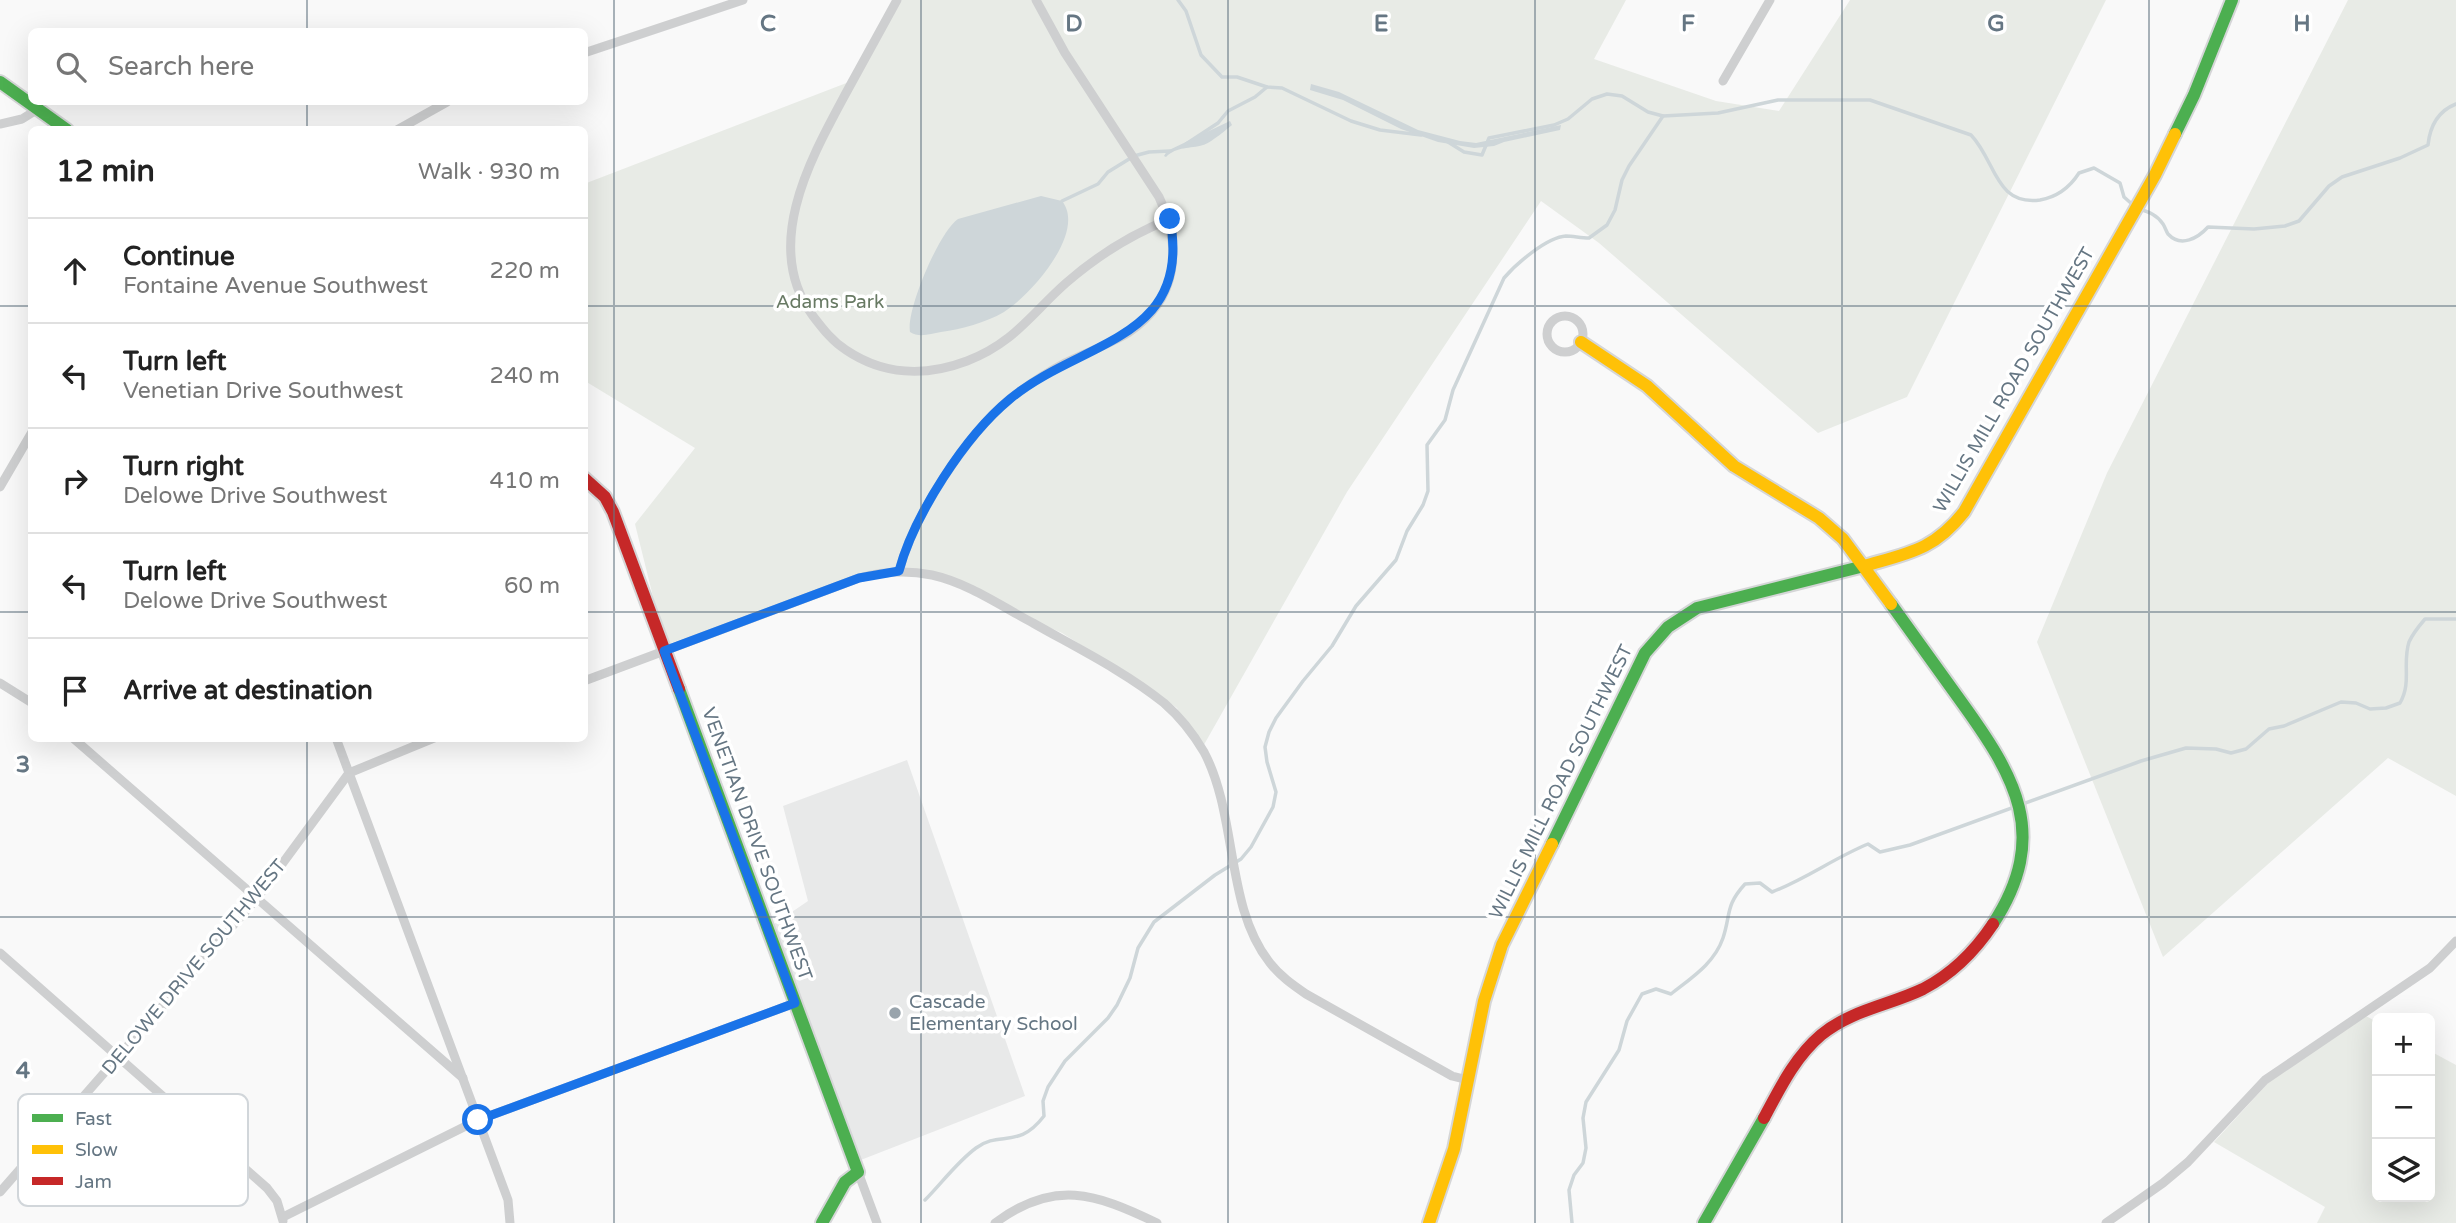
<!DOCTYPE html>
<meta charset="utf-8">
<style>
:root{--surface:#fff;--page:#f2f2f2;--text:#222;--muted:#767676;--line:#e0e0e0}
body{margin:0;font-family:"Varela Round",sans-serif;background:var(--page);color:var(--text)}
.controls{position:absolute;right:21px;bottom:21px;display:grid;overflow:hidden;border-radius:10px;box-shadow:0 7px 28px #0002}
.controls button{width:63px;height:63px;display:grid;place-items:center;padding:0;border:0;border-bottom:2px solid var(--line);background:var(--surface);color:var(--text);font:35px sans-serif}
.stop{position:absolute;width:21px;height:21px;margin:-16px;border:5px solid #1a73e8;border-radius:50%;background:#fff}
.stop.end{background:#1a73e8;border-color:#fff;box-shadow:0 2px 7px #0008}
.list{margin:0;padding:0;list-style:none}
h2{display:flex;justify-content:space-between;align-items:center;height:91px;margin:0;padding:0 28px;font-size:30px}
h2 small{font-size:23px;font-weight:400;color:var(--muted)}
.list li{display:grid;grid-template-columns:46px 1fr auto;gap:21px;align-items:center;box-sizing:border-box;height:105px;padding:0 28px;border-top:2px solid var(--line)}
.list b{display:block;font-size:26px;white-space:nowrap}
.list p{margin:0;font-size:23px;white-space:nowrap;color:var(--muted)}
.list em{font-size:23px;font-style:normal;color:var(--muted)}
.icon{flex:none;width:38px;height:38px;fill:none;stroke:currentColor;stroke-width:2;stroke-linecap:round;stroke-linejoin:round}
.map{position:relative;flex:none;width:2456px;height:1223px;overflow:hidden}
.search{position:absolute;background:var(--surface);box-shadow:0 7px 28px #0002;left:28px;top:28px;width:560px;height:77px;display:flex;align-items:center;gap:18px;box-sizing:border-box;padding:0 24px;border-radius:10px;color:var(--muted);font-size:26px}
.panel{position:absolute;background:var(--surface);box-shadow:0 7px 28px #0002;left:28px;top:126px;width:560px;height:616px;border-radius:10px}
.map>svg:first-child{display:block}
.built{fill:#e8e9e9}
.green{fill:#e8ebe6}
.water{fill:#ced6d9}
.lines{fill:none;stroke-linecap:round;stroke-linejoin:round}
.stream{stroke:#ced6d9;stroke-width:3.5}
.fast-casing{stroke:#d5d6d7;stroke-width:16}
.slow-casing{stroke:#d5d6d7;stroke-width:16}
.jam-casing{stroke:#d5d6d7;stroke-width:16}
.street{stroke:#cecfd0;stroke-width:9}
.fast{stroke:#4caf50;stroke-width:12}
.slow{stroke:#ffc107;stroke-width:12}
.jam{stroke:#c62828;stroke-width:12}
.route{stroke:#1a73e8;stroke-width:9}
.grid{fill:none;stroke:#657683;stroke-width:2;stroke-opacity:0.55}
.poi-dot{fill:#99a4ac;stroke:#fff;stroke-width:2.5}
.labels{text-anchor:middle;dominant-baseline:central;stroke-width:7;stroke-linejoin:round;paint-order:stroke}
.park-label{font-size:19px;fill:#687a64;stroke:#fff}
.street-label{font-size:19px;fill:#657683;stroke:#fff}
.poi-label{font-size:19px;fill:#657683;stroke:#fff;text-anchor:start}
.key{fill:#fff;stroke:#d1d6da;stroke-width:2}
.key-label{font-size:19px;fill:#657683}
.grid-label{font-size:23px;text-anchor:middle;font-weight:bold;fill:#657683;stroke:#fff;stroke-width:7;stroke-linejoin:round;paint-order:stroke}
</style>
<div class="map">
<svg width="2456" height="1223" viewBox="0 0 2456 1223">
<rect width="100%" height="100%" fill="#f9f9f9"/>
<polygon class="built" points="907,760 1025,1096 853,1163 764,931 808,901 783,806"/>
<g class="green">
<polygon points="895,0 1626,0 1594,59 1716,101 1779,111 1850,0 2106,0 1907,397 1818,433 1599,243 1541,201 1347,492 1201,750 1177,708 1132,677 1062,633 939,578 895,567 665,645 635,524 695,448 585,381 584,184 849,82"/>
<polygon points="2348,0 2456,0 2456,796 2388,758 2163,957 2037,642 2107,473"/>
<polygon points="2366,1016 2377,1022 2377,1197 2430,1197 2430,1051 2456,1065 2456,1223 2317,1223 2325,1207 2214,1142 2280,1070"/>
</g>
<g class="water">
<polygon points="1311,84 1339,92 1418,130 1460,141 1476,143 1561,125 1560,130 1504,142 1494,146 1474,148 1438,142 1401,129 1343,100 1310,90"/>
<path d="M1230,121l2,4c-6,5 -23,19 -29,20 -13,4 -26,1 -37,12l-2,-1 3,-5z"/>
<path d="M1041,196l21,5c25,31 -32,95 -58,111 -19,11 -42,17 -63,20 -11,2 -22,6 -31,0 -4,-22 29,-100 48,-113z"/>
</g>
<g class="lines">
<g class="stream">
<polyline points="1178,0 1186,11 1201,55 1222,77 1237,77 1267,87 1282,88 1351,121 1380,130 1421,135"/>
<path d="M1448,142l16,10 18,3 7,-17 65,-13 14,-6 24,-20 15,-5 15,2 26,16 15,4 55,-3 60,-13h92l101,35c25,26 24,71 69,65 17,-3 30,-13 39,-27l15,-5 26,15 4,14 9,8"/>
<polyline points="1186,144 1218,123 1228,111 1255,97 1267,87"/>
<polyline points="1062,201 1098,184 1108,172 1134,156 1149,152 1170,151"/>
<path d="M2139,209c10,3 18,6 24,15 2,3 3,7 5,10 13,14 30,4 40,-7l46,2 31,-3 14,-5 30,-35 13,-9 58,-19 28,-13c2,-19 10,-34 28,-41"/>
<path d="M925,1200c16,-16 32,-38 51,-52 24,-18 42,2 68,-32l-1,-15 5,-14 17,-26 43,-43 9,-13 13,-27 8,-30 16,-26 61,-47 26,-16 10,-12 22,-40 3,-15 -9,-30 -2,-15 4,-15 7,-14 27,-37 29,-35 24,-40 40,-46 11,-29 16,-26 5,-14 -1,-46 18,-25 8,-30 51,-112c12,-14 43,-41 62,-42 7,0 15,2 23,2l18,-13 8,-15 7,-30 7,-14 34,-50"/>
<path d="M1572,1223l-3,-33 5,-15 9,-12 3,-15 -3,-30 3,-16 33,-52 8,-29 15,-27 14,-5 15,5c20,-16 43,-30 52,-56 8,-24 2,-32 22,-54l15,-1 12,9c34,-13 62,-34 96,-48l12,8 30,-7 231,-84 45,-13 30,1 15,4 15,-4 23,-20 15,-3 57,-24 15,1 14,6 16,-1 14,-5c12,-21 2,-39 9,-61 4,-9 10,-16 16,-23h31"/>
</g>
<g class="fast-casing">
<g id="fast">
<polyline points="0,82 67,130"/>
<polyline points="2175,134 2194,95 2232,0"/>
<path d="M1891,604c23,32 46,64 69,96 55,76 91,135 33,224"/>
<polyline points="679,689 858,1172 845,1182 822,1223"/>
<polyline points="1552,844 1645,653 1668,627 1697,608 1864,566"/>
<polyline points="1704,1223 1764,1118"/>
</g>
</g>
<g class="slow-casing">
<g id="slow">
<polyline points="1581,342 1647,386 1734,466 1819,518 1843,539 1891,604"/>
<path d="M1864,566c45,-13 70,-16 100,-54l191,-337 20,-41"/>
<polyline points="1429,1223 1454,1149 1484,1001 1502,945 1552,844"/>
</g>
</g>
<g class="jam-casing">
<g id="jam">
<polyline points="584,478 605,497 613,512 679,689"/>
<path d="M1764,1118c16,-30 31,-61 57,-83 30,-25 69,-30 102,-46 29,-15 52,-38 70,-65"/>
</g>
</g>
<g class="street">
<path d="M897,0c-17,31 -34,62 -51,93 -35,65 -85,153 -33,223 10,13 19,25 33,34 37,25 79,27 121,11 47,-18 64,-47 99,-78 31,-27 66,-49 104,-64"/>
<polyline points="584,53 743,0"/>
<polyline points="1723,81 1770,0"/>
<polyline points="0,124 22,119 38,109"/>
<polyline points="397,130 447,102"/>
<circle cx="1565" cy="334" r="18"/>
<polyline points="0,487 32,432"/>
<path d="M899,571c15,-56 67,-136 112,-173 17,-13 35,-25 54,-35 20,-10 43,-18 63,-30 50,-33 55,-85 31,-136l-94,-144 -29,-53"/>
<path d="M584,681l275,-103c25,-7 48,-8 73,-3 36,8 69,31 101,48 44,25 91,48 131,80 15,13 30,32 40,49 34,64 21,155 66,211 10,13 23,22 36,31l146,82 16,4"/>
<polyline points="0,683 32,703"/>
<polyline points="73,738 463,1078"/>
<polyline points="336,738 508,1200 510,1223"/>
<polyline points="0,953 267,1188 277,1201 283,1221"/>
<polyline points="858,1172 877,1223"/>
<polyline points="0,1192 257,898 349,773 434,738"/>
<polyline points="283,1217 478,1120 795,1003"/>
<path d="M995,1223c59,-44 100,-30 162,0"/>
<polyline points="2106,1223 2163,1183 2188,1162 2265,1080 2430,968 2456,941"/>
</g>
<use href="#fast" class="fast"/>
<use href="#slow" class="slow"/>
<use href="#jam" class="jam"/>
</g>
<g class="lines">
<path class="route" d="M478,1120l317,-117 -131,-352 195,-73 40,-7c15,-56 66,-135 111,-172 71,-59 183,-58 160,-180"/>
</g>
<path class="grid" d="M307,0v32M614,0v1223M921,0v1223M1228,0v1223M1535,0v1223M1842,0v1223M2149,0v1223M307,102v28M0,306h32M584,306h1872M0,612h32M584,612h1872M307,738v485M0,917h2456"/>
<circle class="poi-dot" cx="895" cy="1013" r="7"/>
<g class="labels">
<g class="park-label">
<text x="830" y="302">Adams Park</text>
</g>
<g class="street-label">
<text transform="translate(2014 380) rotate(-60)">WILLIS MILL ROAD SOUTHWEST</text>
<text transform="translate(1561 782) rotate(-64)">WILLIS MILL ROAD SOUTHWEST</text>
<text transform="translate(757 844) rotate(70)">VENETIAN DRIVE SOUTHWEST</text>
<text transform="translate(194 967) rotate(-50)">DELOWE DRIVE SOUTHWEST</text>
</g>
<g class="poi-label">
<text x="909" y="1002">Cascade<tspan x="909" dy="22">Elementary School</tspan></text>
</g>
</g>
<rect x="18" y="1094" width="230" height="112" rx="10" class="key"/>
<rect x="32" y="1114" width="31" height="8" fill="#4caf50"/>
<rect x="32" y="1145" width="31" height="9" fill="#ffc107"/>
<rect x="32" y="1177" width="31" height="8" fill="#c62828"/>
<g class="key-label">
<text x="75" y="1125">Fast</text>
<text x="75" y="1156">Slow</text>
<text x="75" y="1188">Jam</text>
</g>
<g class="grid-label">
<text x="768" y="31">C</text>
<text x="1074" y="31">D</text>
<text x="1381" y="31">E</text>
<text x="1688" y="31">F</text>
<text x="1996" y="31">G</text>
<text x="2302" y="31">H</text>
<text x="23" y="772">3</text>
<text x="23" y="1078">4</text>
</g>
</svg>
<div class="controls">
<button>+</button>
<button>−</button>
<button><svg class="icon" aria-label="layers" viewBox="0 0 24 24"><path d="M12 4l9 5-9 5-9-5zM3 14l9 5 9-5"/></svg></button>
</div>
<div class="stop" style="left:478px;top:1120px"></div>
<div class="stop end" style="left:1170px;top:219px"></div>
<div class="search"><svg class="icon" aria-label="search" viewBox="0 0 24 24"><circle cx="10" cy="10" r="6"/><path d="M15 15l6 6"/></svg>Search here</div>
<section class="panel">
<h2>12 min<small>Walk · 930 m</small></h2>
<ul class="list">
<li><svg class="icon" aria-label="ahead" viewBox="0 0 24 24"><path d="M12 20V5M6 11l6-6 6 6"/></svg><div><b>Continue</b><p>Fontaine Avenue Southwest</p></div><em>220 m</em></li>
<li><svg class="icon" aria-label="left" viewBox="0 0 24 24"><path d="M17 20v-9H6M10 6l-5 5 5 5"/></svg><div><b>Turn left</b><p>Venetian Drive Southwest</p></div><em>240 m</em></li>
<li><svg class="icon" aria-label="right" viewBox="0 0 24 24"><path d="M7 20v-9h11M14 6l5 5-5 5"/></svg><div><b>Turn right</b><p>Delowe Drive Southwest</p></div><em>410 m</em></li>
<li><svg class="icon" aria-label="left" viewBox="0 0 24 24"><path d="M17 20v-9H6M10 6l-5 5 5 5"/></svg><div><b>Turn left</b><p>Delowe Drive Southwest</p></div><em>60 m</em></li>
<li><svg class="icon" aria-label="arrive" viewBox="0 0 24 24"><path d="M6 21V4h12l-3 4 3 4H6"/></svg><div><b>Arrive at destination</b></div></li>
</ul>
</section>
</div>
